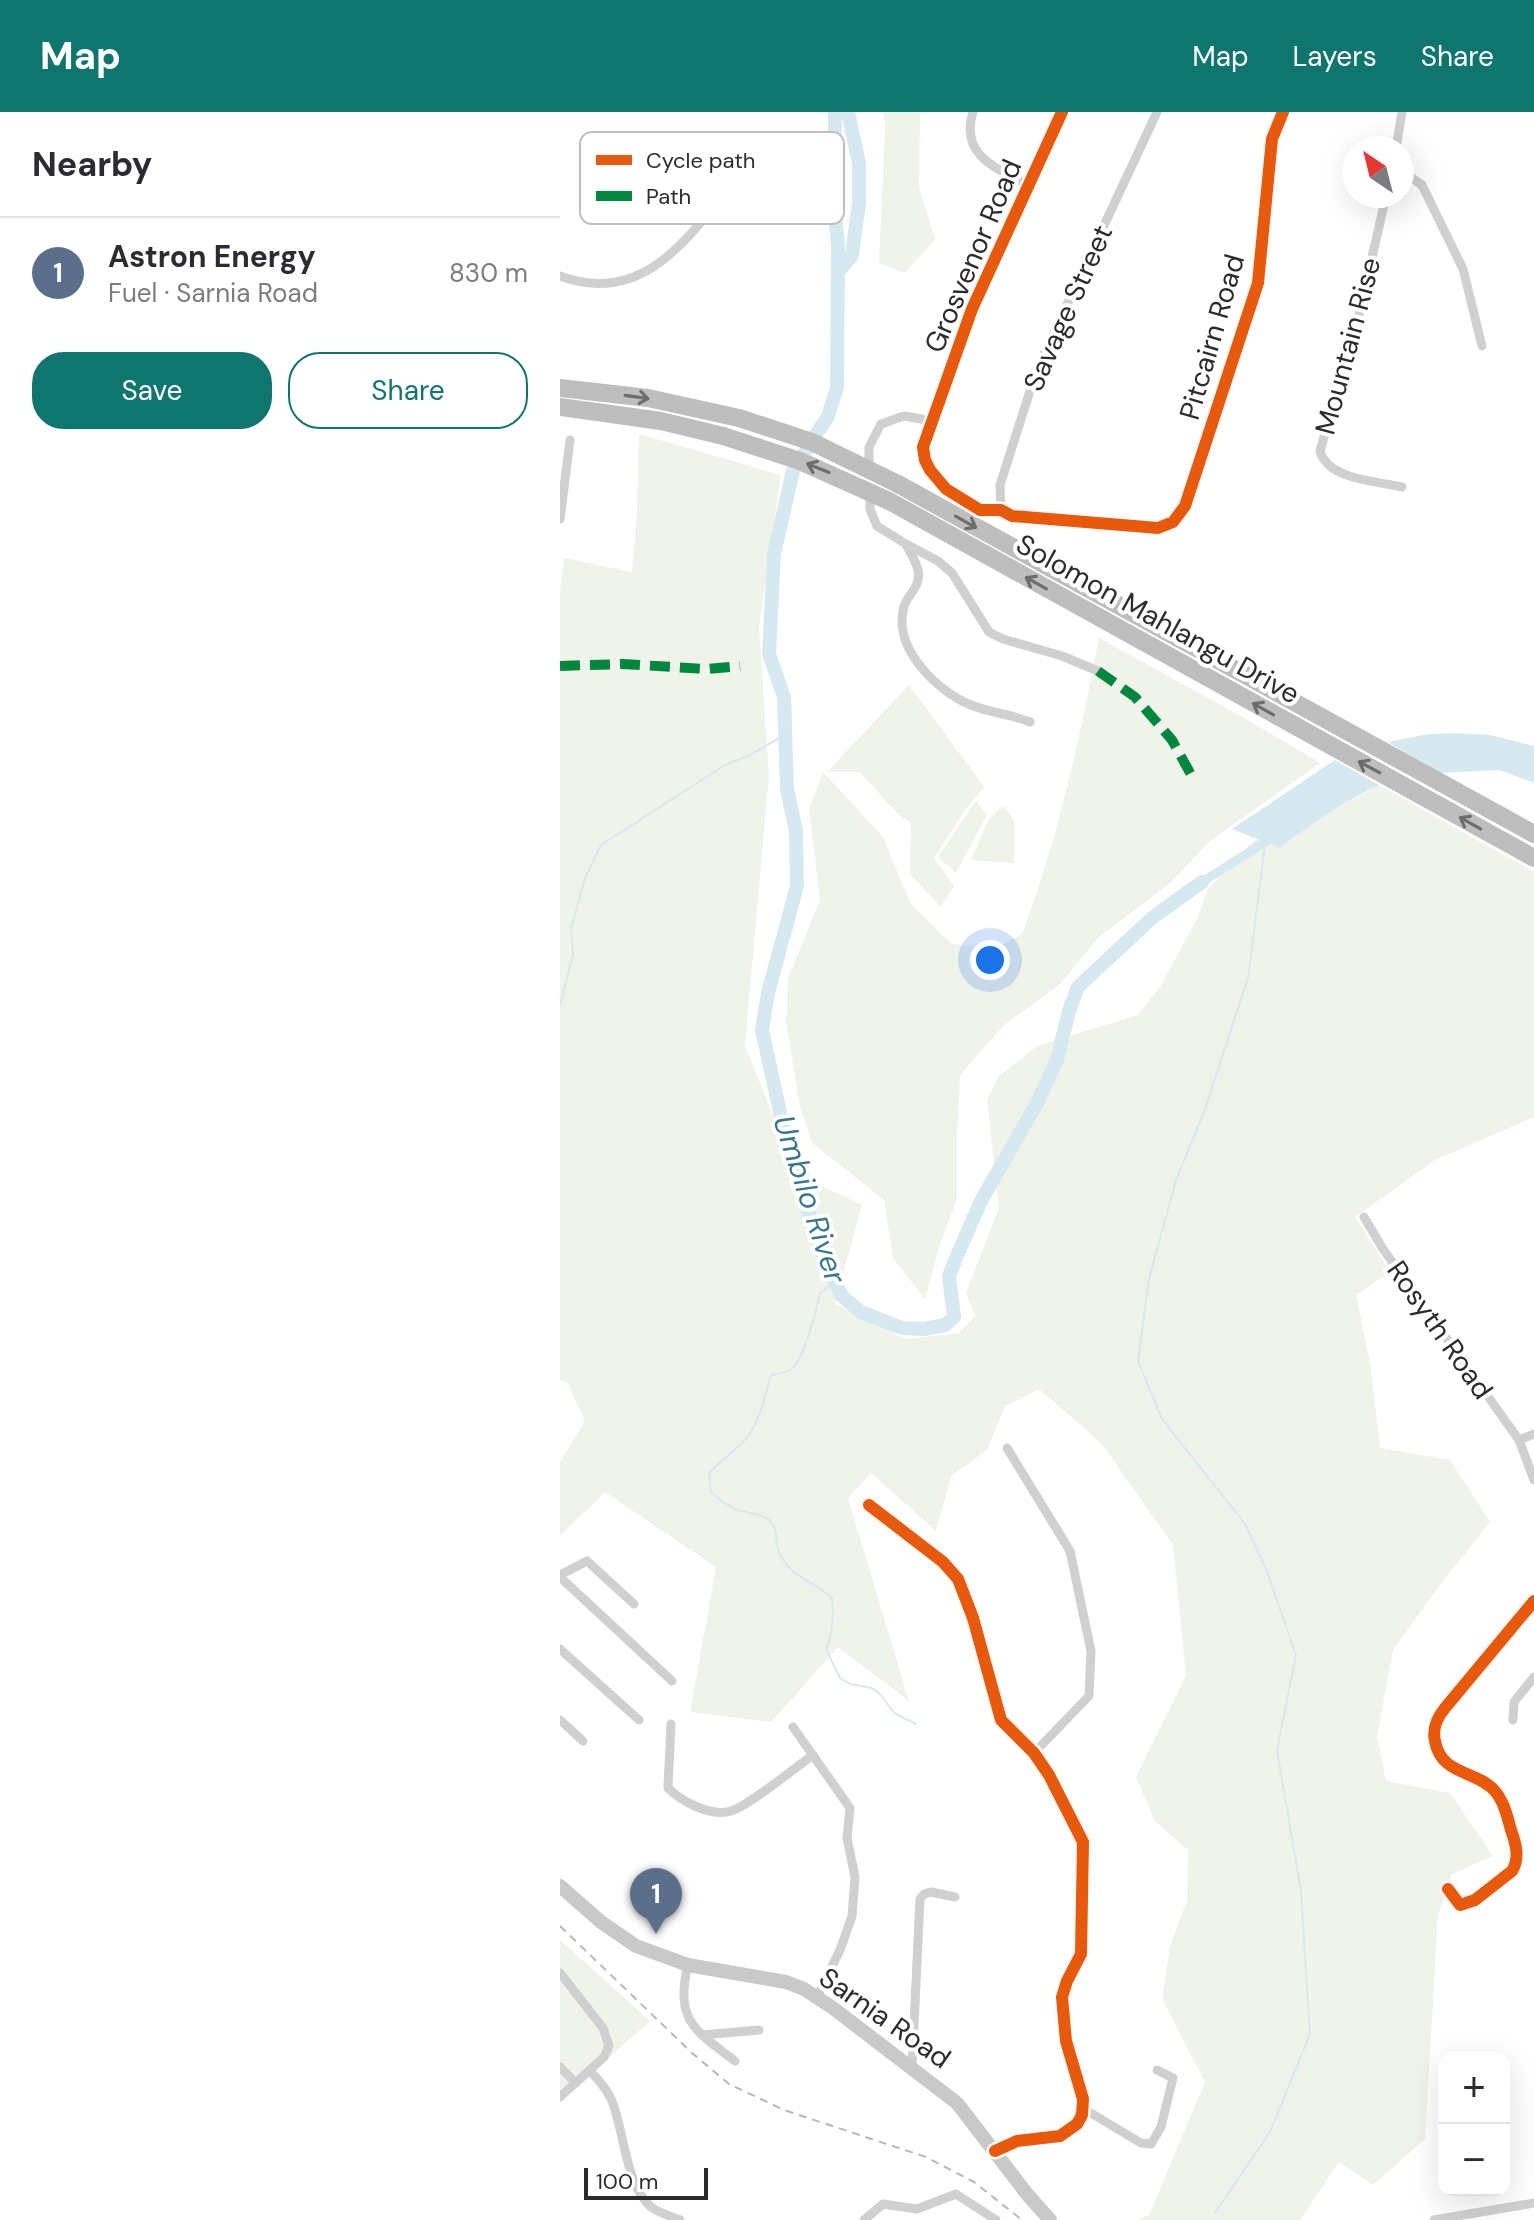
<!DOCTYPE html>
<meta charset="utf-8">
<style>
:root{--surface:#fff;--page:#f7f7f7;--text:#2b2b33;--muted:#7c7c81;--line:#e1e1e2;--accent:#0f766e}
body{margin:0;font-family:"DM Sans",sans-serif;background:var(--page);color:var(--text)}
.controls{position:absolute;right:24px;bottom:24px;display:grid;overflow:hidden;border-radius:16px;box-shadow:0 8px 32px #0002}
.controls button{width:72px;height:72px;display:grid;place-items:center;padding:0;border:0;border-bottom:2px solid var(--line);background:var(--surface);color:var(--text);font:40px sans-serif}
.compass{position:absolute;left:782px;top:24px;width:72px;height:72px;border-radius:50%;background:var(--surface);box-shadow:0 8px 32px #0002;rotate:325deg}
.scale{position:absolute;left:24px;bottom:20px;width:124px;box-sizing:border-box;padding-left:8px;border:4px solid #2b2b2b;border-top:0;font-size:22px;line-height:28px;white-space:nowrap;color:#2b2b2b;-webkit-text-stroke:6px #fff;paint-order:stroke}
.you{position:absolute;left:430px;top:848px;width:28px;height:28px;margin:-20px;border:6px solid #fff;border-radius:50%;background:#1a73e8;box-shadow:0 0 0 12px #1a73e833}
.badge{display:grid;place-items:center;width:52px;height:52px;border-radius:50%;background:var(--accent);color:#fff;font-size:26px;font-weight:700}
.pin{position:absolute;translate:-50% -66px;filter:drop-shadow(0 2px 4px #0008)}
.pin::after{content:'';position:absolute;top:42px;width:28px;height:24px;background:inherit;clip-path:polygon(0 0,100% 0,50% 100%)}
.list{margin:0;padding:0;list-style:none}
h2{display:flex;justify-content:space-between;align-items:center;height:104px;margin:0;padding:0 32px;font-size:34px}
h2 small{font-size:26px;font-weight:400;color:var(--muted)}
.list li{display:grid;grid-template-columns:52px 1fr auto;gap:24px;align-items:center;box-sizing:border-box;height:112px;padding:0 32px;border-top:2px solid var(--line)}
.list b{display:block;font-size:30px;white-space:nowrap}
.list p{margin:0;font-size:26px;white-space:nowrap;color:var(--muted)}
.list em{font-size:26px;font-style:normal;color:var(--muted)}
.actions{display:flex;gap:16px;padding:24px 32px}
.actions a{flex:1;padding:18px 0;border:2px solid var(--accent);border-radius:32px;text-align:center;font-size:28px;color:var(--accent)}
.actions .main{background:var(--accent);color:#fff}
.map{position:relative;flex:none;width:974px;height:2108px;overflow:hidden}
header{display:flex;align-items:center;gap:48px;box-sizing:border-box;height:112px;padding:0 40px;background:var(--accent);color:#fff}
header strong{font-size:38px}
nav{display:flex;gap:44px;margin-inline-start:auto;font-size:28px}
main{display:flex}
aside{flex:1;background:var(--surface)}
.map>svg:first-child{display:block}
.green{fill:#f0f3ea}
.water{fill:#d6e9f0}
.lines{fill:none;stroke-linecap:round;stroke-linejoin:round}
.stream{stroke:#d6e9f0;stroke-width:2}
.canal{stroke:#d6e9f0;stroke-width:9}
.river{stroke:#d6e9f0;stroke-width:14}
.street{stroke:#d0d0d0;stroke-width:9}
.secondary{stroke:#c9c9c9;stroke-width:14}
.highway{stroke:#bebebe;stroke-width:18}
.rail{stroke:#b8b8b8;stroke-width:2;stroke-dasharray:8 6;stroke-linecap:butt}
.highway-bridge{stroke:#bebebe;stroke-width:18}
.quiet{stroke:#00873e;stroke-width:10;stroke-dasharray:20 10;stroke-linecap:butt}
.cycleway-casing{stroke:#fff;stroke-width:17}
.cycleway{stroke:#e8590c;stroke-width:12}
.oneway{stroke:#6d6d6d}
.labels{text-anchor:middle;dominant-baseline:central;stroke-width:8;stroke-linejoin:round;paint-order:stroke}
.street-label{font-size:28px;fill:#2b2b2b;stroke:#fff}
.water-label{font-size:30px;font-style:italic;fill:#3b778c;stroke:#fff}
.key{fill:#fff;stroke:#bfbfbf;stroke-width:2}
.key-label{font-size:22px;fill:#2b2b2b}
</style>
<header>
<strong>Map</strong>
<nav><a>Map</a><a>Layers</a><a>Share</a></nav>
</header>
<main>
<aside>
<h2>Nearby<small></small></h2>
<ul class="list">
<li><span class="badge" style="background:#5c6f8a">1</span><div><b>Astron Energy</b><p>Fuel · Sarnia Road</p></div><em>830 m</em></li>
</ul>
<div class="actions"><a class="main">Save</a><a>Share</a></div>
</aside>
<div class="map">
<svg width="974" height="2108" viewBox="0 0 974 2108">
<rect width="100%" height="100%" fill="#fff"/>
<g class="green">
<polygon points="323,0 360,0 359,76 375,127 345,161 319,151 325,14"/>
<polygon points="79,322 221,363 199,514 209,663 185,934 222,1026 258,1072 302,1093 275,1192 346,1227 399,1221 415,1204 406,1181 439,1096 427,988 438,965 477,934 578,903 600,875 638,805 647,778 695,727 720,736 762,704 819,673 974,760 974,1005 875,1048 795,1105 830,1160 796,1183 811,1256 820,1336 890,1348 930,1410 883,1469 833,1538 817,1625 826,1669 890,1681 933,1744 892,1762 878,1803 865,2027 813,2073 779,2050 740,2108 577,2108 589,2103 645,1970 602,1887 610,1835 627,1788 628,1738 595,1709 576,1665 626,1564 613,1433 542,1332 479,1277 445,1294 427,1338 391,1364 376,1419 311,1361 288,1386 349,1589 278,1535 211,1610 130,1600 156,1455 45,1380 0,1424 0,1350 25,1309 7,1270 0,1268 0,479 4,446 72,460 77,397"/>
<path d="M539,526l147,81 74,44 -110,78 -39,41 -73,56 -38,46 -56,41 -44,50 -3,64v59l-18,50 -14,51 -32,-41 -9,-58 -72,-57 -12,-36 -14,-85 2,-44 32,-78 -11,-91 14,-37 60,65 28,68 41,39 42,5 28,-15c36,-95 58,-196 77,-296z"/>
<polygon points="349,573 424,675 403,701 374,746 394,774 381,795 350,762 351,712 335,699 300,660 267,660"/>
<polygon points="416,689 427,703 396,761 378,745"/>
<polygon points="443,694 454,708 454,751 411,748 429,707"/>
<polygon points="0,1828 90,1909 4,1985 0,1980"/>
</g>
<g class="water">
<polygon points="894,621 930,623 974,634 974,671 939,658 879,661 828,630 869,622"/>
<path d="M775,648l44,25c-36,17 -68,39 -99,63l-48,-19z"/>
</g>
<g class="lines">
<g class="stream">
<polyline points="0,893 13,843 11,817 25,766 41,733 165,653 190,643 226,622"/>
<path d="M276,1170l-16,11c-3,16 -17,70 -30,77 -5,3 -14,4 -19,5 -6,21 -12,51 -28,67 -11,11 -23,19 -34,31l2,19c8,7 17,14 26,18 11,3 21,3 31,9 12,9 6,24 12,35 11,24 34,27 52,44 2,18 1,34 -6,51l14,29 10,6 22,4 9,7 13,18 22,11"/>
<polyline points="655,2101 710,2020 750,1922 741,1780 717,1638 736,1543 706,1457 685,1412 602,1307 578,1249 589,1167 616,1068 644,1000 688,866 705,732"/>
</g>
<polyline class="canal" points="642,770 713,725"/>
<g class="river">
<polyline points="275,0 274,89 278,135 277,275 268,304 233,359 214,442 209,542 224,585 227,677 236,719 237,774 208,881 202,918 231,1050 265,1148 282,1184 301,1200 342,1216 364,1217 385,1213 394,1205 389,1164 396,1146 421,1089 477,991 497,948 509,899 518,875 592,806 642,770"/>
<polyline points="278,160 292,143 299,91 299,51 288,0"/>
</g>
<g class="street">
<path d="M413,0c-14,43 24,57 56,73"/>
<polyline points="502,0 412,197 363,335 365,348 370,358 386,377 420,398 441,398 452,404 598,416 613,410 625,394 698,171 712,27 723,0"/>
<polyline points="836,36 842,0"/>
<polyline points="842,63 849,64 862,73 903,157 922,234"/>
<path d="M826,84l-28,123 -38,132c8,29 57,30 82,36"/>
<path d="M0,164c88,33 135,-48 183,-106"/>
<polyline points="309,359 309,335 321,312 344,304 373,309"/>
<polyline points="310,378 310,397 317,414 346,432 378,449 392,461 429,520 443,527 502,544 538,559"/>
<polyline points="441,398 440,373 477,257 597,0"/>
<polyline points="0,407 10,328"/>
<path d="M346,432c10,21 20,29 5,50 -4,5 -7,10 -8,17 -8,39 35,81 68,94 19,8 40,9 59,17"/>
<polyline points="804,1105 823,1137 959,1328"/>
<polyline points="974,1322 959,1328 974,1368"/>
<polyline points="447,1336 510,1439 531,1539 529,1584 474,1641"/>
<polyline points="309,1393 383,1450 398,1467 413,1506 441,1608 474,1641 489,1663 523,1730 521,1842 507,1869 502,1885 506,1929 523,1987 522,2003 517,2012 500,2024 457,2029 435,2039"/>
<polyline points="0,1463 27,1449 74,1492"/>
<polyline points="0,1465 112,1569"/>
<polyline points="0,1537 79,1608"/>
<polyline points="0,1608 23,1629"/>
<polyline points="953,1608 954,1590 974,1565"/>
<path d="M111,1612l-3,64c14,14 43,29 63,23 17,-5 64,-43 82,-56"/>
<polyline points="233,1615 290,1696 287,1726 295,1765 292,1804 280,1838 257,1885"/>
<path d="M888,1777l12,16 15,-5 37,-29c8,-13 4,-27 -1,-41 -4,-14 -7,-29 -17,-40 -19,-20 -53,-15 -59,-49 -3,-13 2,-23 10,-33l89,-107"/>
<path d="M128,1853c-14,56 8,66 47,96"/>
<polyline points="0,1861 43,1916 49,1934 44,1945 0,1985"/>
<polyline points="142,1923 199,1918"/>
<polyline points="0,1955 16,1971"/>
<polyline points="352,1955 360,1787 364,1782 371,1780 395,1785"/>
<path d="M30,1959c9,9 17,18 22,30 12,30 14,85 39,106 8,6 19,9 29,13"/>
<polyline points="524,1997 581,2031 591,2032 601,2015 613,1966 597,1958"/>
<polyline points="304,2108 323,2092 357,2097 396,2082 436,2108"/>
<polyline points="874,2108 974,2091"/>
</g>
<polyline class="secondary" points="0,1774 41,1810 76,1834 128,1853 226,1870 244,1877 273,1896 397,1991 467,2082 490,2108"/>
<g class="highway">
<polyline points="0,276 88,286 179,306"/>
<polyline points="0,295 101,309 163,324"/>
<polyline points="338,372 974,722"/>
<polyline points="329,389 974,746"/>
</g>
<polyline class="rail" points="0,1814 132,1941 169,1972 224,1998 366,2045 414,2070 462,2108"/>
<g class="highway-bridge">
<polyline points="179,306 252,330 338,372"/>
<polyline points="163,324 240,349 329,389"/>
</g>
<g class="quiet">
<polyline points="0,554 63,552 146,557 180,554"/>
<polyline points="538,559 575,585 612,628 634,668"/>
</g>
<g class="cycleway-casing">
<g id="cycleway">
<polyline points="502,0 412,197 363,335 365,348 370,358 386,377 420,398 441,398 452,404 598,416 613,410 625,394 698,171 712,27 723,0"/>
<polyline points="309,1393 383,1450 398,1467 413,1506 441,1608 474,1641 489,1663 523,1730 521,1842 507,1869 502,1885 506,1929 523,1987 522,2003 517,2012 500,2024 457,2029 435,2039"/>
<path d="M888,1777l12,16 15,-5 37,-29c8,-13 4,-27 -1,-41 -4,-14 -7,-29 -17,-40 -19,-20 -53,-15 -59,-49 -3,-13 2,-23 10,-33l89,-107"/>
</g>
</g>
<use href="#cycleway" class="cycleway"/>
</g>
<defs><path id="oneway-shaft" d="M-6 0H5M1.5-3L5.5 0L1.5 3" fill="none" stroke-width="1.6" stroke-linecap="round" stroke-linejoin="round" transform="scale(2)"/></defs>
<g class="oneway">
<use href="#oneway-shaft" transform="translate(77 285) rotate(8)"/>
<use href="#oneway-shaft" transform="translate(258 356) rotate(-158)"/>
<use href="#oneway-shaft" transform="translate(406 410) rotate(29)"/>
<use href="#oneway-shaft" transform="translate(476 471) rotate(-151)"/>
<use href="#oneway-shaft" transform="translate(703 597) rotate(-151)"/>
<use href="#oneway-shaft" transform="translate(809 655) rotate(-152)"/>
<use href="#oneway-shaft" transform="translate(910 711) rotate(-151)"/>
</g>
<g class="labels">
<g class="street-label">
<text transform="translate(413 144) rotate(-67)">Grosvenor Road</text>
<text transform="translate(508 196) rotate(-66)">Savage Street</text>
<text transform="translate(652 225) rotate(-74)">Pitcairn Road</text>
<text transform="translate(788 234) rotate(-75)">Mountain Rise</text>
<text transform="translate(598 507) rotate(29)">Solomon Mahlangu Drive</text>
<text transform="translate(880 1218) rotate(55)">Rosyth Road</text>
<text transform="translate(325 1906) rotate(35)">Sarnia Road</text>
</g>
<g class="water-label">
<text transform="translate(250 1087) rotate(72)">Umbilo River</text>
</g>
</g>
<rect x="20" y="20" width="264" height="92" rx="12" class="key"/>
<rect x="36" y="43" width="36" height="10" fill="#e8590c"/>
<rect x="36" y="79" width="36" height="10" fill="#00873e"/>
<g class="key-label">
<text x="86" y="56">Cycle path</text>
<text x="86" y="92">Path</text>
</g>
</svg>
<div class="controls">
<button>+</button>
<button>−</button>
</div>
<svg class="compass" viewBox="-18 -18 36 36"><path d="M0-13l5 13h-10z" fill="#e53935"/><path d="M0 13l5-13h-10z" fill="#7c7c81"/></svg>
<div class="scale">100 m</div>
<div class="you"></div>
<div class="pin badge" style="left:96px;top:1822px;background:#5c6f8a">1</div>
</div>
</main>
